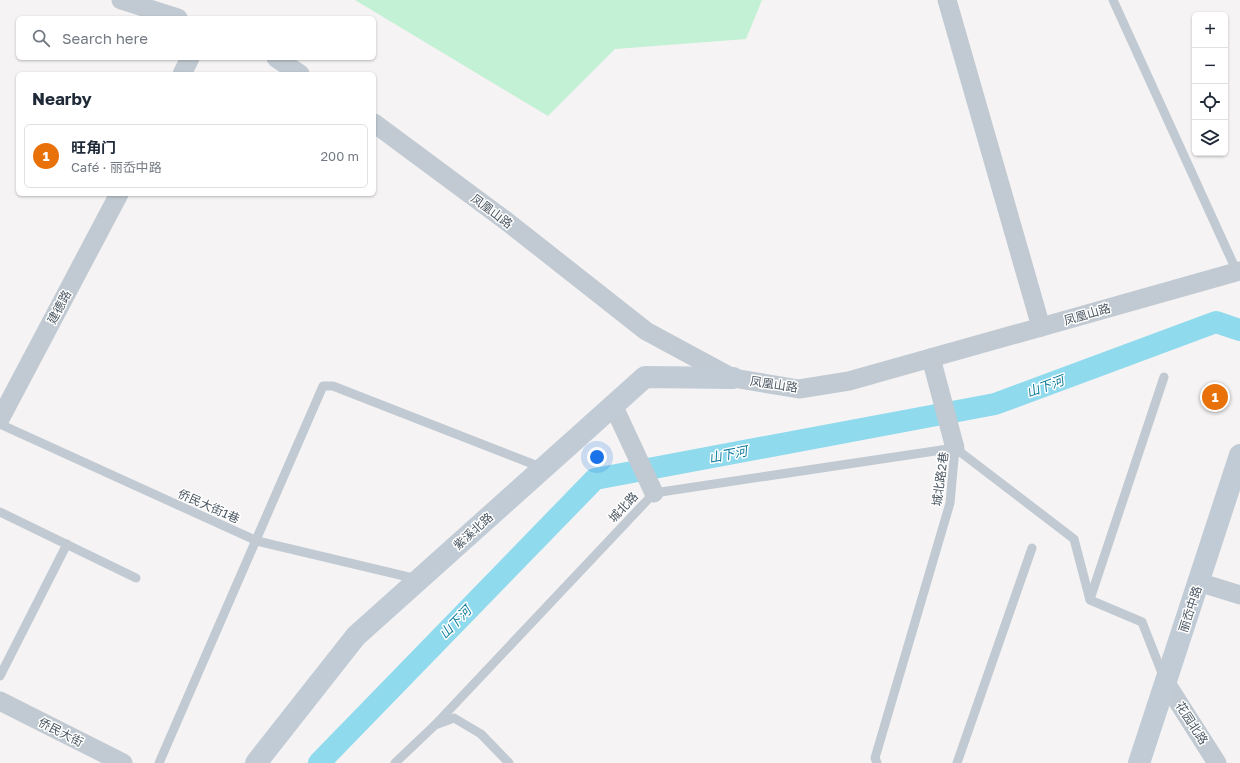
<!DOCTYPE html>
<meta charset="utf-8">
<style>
:root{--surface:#fff;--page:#f6f6f7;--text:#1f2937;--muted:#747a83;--line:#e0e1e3;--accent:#1a73e8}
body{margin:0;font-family:"Golos Text","Noto Sans SC",sans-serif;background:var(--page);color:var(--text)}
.controls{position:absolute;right:12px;top:12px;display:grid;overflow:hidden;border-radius:6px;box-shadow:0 1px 3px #0004}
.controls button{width:36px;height:36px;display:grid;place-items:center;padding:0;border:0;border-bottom:1px solid var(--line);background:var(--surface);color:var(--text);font:20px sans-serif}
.you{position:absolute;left:597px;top:457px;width:14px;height:14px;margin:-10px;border:3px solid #fff;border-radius:50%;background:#1a73e8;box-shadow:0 0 0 6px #1a73e833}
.badge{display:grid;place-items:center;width:26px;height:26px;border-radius:50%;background:var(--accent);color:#fff;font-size:13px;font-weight:700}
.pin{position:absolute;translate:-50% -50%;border:2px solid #fff;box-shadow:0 1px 4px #0006}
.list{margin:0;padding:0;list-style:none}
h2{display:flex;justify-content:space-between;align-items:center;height:52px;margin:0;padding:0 16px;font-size:17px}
h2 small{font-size:13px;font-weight:400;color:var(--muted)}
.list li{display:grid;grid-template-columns:26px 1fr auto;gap:12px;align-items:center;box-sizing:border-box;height:64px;margin:0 8px 8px;padding:0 8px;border:1px solid var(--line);border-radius:6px}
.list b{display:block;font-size:15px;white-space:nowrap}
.list p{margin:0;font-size:13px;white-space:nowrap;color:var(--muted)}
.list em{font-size:13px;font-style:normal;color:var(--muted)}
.icon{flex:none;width:22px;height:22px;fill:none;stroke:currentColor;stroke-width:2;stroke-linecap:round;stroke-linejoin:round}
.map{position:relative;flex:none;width:1240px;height:763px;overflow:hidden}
.search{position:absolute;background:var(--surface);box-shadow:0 1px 3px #0004;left:16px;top:16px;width:360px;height:44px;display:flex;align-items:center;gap:10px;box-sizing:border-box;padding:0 14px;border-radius:6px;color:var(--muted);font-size:15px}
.panel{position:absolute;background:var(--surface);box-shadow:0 1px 3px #0004;left:16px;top:72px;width:360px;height:124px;border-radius:6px}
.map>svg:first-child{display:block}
.green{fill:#c3f1d5}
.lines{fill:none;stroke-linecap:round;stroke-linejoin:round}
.canal{stroke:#90daee;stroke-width:22}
.lane{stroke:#c1cad2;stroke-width:9}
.street{stroke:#c1cad2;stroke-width:19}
.secondary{stroke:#c1cbd6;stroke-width:22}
.labels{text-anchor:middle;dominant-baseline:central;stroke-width:3;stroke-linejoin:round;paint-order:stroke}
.street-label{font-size:12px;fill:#4a5661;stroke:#fff}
.water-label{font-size:13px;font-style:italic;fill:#0c7c9b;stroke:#fff}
</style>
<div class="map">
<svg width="1240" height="763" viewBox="0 0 1240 763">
<rect width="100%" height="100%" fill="#f5f3f3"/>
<polygon class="green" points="355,0 762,0 746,39 615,49 548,116"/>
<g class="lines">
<polyline class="canal" points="319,763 595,479 995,404 1216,322 1240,330"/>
<g class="lane">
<polyline points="1113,0 1237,272"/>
<polyline points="0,424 257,541 417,579"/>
<polyline points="0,512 136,578"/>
<polyline points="1090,599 1164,377"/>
<polyline points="0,676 67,544"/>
<polyline points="435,725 654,493 955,448"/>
<polyline points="159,763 323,386 333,386 543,468"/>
<polyline points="395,763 435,725 454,718 481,734 509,763"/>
<polyline points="877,763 875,758 950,503 955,448 1074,539 1090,600 1142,622 1164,678"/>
<polyline points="957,763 1032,548"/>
</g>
<g class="street">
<polyline points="121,0 178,18"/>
<polyline points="947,0 1041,327"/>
<polyline points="276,58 300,74"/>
<polyline points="182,74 190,58"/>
<polyline points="374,123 505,220 646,331 733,378 799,389 849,381 1240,271"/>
<polyline points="931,358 955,448"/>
<polyline points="613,405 654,493"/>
<polyline points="0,419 119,194"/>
<polyline points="1198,582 1240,595"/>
<polyline points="1166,683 1217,763"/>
<polyline points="0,701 123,763"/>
</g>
<g class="secondary">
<polyline points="256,763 356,636 645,377 733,378"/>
<polyline points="1139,763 1240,455"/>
</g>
</g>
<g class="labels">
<g class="street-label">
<text transform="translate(492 211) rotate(37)">凤凰山路</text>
<text transform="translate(59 307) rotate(-62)">建德路</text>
<text transform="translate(1087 314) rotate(-16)">凤凰山路</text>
<text transform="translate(774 384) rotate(8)">凤凰山路</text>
<text transform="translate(940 479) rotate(-82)">城北路2巷</text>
<text transform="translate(209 506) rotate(24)">侨民大街1巷</text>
<text transform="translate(623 507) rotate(-47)">城北路</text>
<text transform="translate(473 531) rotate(-42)">紫溪北路</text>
<text transform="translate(1190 609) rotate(-72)">丽岙中路</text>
<text transform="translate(1192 723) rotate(57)">花园北路</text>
<text transform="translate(61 732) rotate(27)">侨民大街</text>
</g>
<g class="water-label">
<text transform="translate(1045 386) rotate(-20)">山下河</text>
<text transform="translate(728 454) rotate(-11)">山下河</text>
<text transform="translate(455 622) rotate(-46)">山下河</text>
</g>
</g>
</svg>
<div class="controls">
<button>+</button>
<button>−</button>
<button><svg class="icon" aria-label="locate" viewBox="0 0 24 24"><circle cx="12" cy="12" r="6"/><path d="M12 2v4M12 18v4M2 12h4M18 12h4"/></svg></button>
<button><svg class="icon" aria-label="layers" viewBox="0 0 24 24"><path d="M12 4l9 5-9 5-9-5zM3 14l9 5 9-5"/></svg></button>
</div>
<div class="you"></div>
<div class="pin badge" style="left:1215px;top:397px;background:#e8710a">1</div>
<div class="search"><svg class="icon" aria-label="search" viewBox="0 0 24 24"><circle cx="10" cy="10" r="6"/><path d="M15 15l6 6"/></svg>Search here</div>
<section class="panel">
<h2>Nearby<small></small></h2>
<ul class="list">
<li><span class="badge" style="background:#e8710a">1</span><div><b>旺角门</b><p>Café · 丽岙中路</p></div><em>200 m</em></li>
</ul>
</section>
</div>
